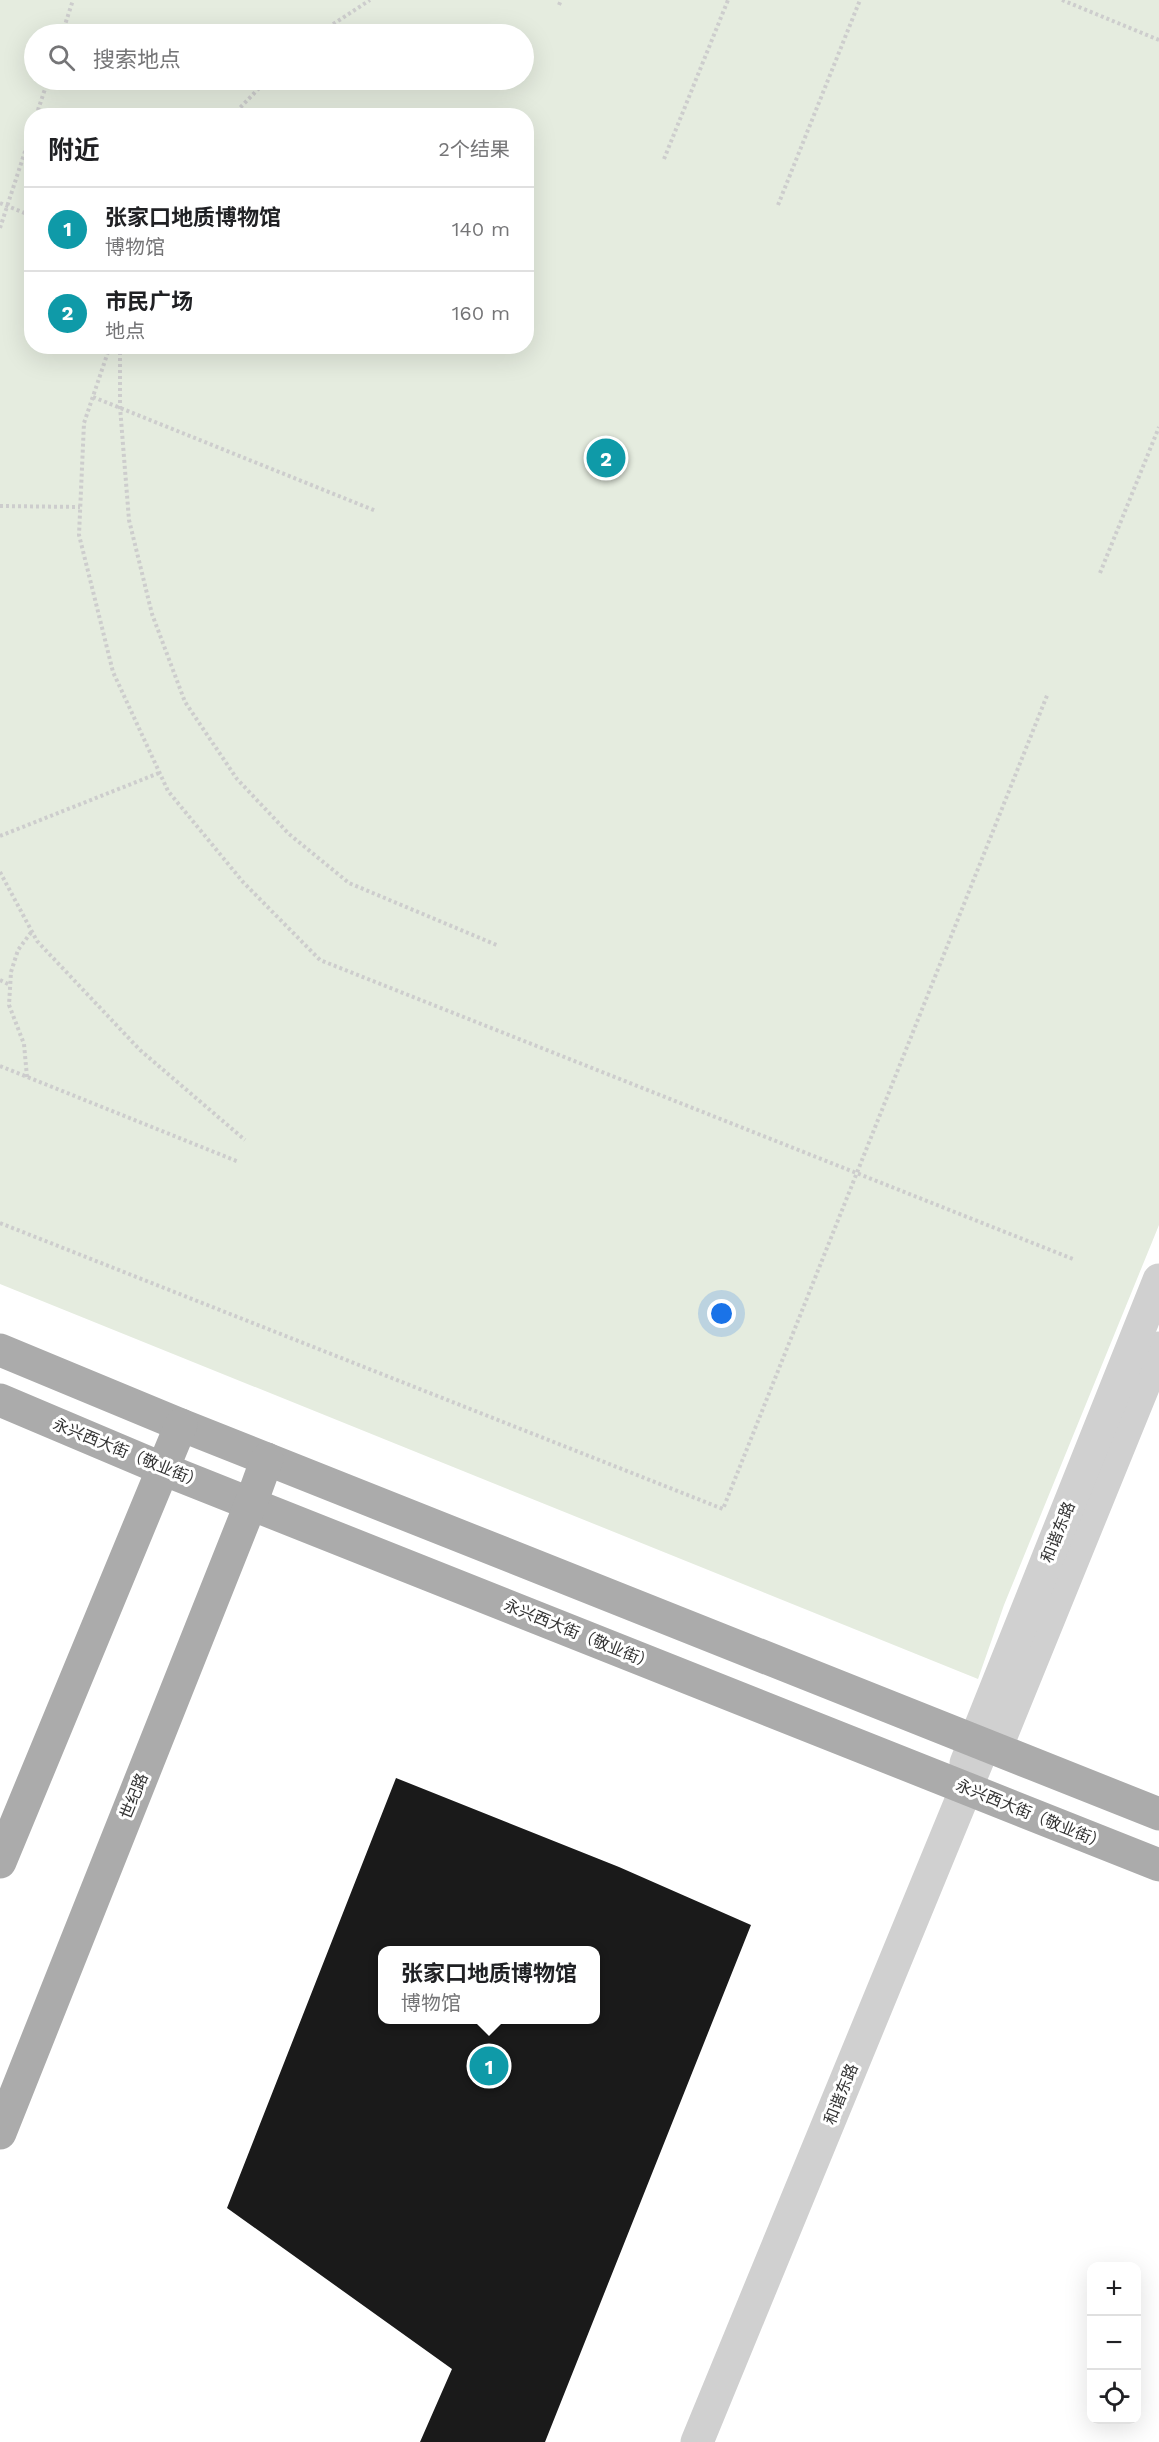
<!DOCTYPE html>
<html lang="zh">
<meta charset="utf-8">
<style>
:root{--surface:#fff;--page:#f6f6f6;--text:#202124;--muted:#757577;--line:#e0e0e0;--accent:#e53a40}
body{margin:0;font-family:"Work Sans","Noto Sans SC",sans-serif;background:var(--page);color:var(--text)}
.controls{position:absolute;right:18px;bottom:18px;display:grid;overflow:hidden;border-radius:12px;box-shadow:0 6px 24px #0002}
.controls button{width:54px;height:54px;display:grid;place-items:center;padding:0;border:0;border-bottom:2px solid var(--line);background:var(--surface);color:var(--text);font:30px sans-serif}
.you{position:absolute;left:722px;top:1314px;width:21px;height:21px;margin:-15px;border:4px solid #fff;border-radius:50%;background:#1a73e8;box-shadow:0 0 0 9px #1a73e833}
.badge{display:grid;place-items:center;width:39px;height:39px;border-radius:50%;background:var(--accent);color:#fff;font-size:20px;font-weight:700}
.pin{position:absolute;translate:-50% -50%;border:3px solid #fff;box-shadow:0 2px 6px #0006}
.popup{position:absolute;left:378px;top:1946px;width:222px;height:78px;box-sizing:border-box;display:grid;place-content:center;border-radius:12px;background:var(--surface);filter:drop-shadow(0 2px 4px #0005);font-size:20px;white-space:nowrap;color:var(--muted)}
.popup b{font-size:22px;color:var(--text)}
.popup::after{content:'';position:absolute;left:50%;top:100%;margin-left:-12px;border:12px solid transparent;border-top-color:var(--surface)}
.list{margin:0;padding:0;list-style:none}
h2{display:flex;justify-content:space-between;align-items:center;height:78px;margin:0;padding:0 24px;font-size:26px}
h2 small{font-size:20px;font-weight:400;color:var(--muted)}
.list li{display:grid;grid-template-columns:39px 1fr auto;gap:18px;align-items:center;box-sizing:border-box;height:84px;padding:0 24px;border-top:2px solid var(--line)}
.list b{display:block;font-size:22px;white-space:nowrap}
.list p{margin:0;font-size:20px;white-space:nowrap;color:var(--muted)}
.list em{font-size:20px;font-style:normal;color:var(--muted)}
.icon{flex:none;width:33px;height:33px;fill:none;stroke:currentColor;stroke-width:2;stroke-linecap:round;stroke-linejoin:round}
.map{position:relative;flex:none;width:1159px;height:2442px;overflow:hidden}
.search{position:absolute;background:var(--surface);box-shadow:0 6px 24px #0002;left:24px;top:24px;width:510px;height:66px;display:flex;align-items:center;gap:15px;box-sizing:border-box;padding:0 21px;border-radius:33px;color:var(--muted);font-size:22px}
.panel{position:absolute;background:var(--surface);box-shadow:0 6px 24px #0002;left:24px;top:108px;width:510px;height:246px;border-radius:24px}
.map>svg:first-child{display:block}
.green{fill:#e5ecdf;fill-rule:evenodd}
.building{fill:#1a1a1a;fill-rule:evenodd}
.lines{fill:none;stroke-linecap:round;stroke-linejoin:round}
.path{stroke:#cdcdcd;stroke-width:4;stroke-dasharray:3 3;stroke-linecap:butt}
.minor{stroke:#d0d0d0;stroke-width:33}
.major{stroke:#ababab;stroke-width:33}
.labels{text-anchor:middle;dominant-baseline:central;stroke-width:6;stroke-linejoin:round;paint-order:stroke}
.street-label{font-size:16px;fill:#333;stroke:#fff}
</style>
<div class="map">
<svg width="1159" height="2442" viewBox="0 0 1159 2442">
<rect width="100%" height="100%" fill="#fff"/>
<path class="green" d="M0,0h1159v1225l-155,380 -26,74 -978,-395zM34,34h490v46h-490zM32,116h494v230h-494z"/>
<path class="building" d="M396,1778l223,89 132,58 -206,517h-125l32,-73 -225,-161zM382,1950h214v70h-214z"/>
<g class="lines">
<g class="path">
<polyline points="1062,0 1159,40"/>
<polyline points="559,5 561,0"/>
<polyline points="62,34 73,0"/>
<polyline points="318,34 370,0"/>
<polyline points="36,116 48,80"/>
<polyline points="232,116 267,80"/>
<polyline points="664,159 728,0"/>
<polyline points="0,203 32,216"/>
<polyline points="778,205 860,0"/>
<polyline points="0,228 32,130"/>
<polyline points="110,346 84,423 79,535 113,672 168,791 243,882 320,960 1073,1259"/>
<polyline points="120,346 120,407 129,520 152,614 185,702 237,779 289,834 349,883 499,946"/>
<polyline points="93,397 376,511"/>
<polyline points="0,506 80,507"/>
<polyline points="1100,573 1159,427"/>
<polyline points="0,836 159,773"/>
<polyline points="0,872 37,941 140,1050 245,1140"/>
<polyline points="0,980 10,985"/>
<polyline points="0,1066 239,1162"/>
<polyline points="27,1077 24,1044 9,1005 11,972 18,950 32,931"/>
<polyline points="0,1223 723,1509 1048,693"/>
</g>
<g class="minor">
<polyline points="999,1741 1159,1348"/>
<polyline points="966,1763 1159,1280"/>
<polyline points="697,2442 984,1745"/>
</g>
<g class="major">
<polyline points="0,1350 181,1425 1159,1814"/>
<polyline points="0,1400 163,1469 1159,1865"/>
<polyline points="0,1862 181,1425"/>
<polyline points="0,2133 251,1503 267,1459"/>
</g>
</g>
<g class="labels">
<g class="street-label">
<text transform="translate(128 1453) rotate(22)">永兴西大街（敬业街）</text>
<text transform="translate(1058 1532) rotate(-68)">和谐东路</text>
<text transform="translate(579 1634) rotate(22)">永兴西大街（敬业街）</text>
<text transform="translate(134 1796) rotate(-68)">世纪路</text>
<text transform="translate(1031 1814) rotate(22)">永兴西大街（敬业街）</text>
<text transform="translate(841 2094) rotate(-68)">和谐东路</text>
</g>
</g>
</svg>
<div class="controls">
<button>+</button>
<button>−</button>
<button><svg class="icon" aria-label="locate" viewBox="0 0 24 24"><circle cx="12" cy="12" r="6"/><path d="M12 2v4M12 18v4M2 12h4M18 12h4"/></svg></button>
</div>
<div class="you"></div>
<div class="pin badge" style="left:489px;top:2066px;background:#0f9aa8">1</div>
<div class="popup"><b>张家口地质博物馆</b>博物馆</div>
<div class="pin badge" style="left:606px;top:458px;background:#0f9aa8">2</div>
<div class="search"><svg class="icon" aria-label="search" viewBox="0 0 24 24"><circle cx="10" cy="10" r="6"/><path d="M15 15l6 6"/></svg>搜索地点</div>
<section class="panel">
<h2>附近<small>2个结果</small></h2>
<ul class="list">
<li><span class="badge" style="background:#0f9aa8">1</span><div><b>张家口地质博物馆</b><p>博物馆</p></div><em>140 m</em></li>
<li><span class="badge" style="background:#0f9aa8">2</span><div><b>市民广场</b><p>地点</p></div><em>160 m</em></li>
</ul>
</section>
</div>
